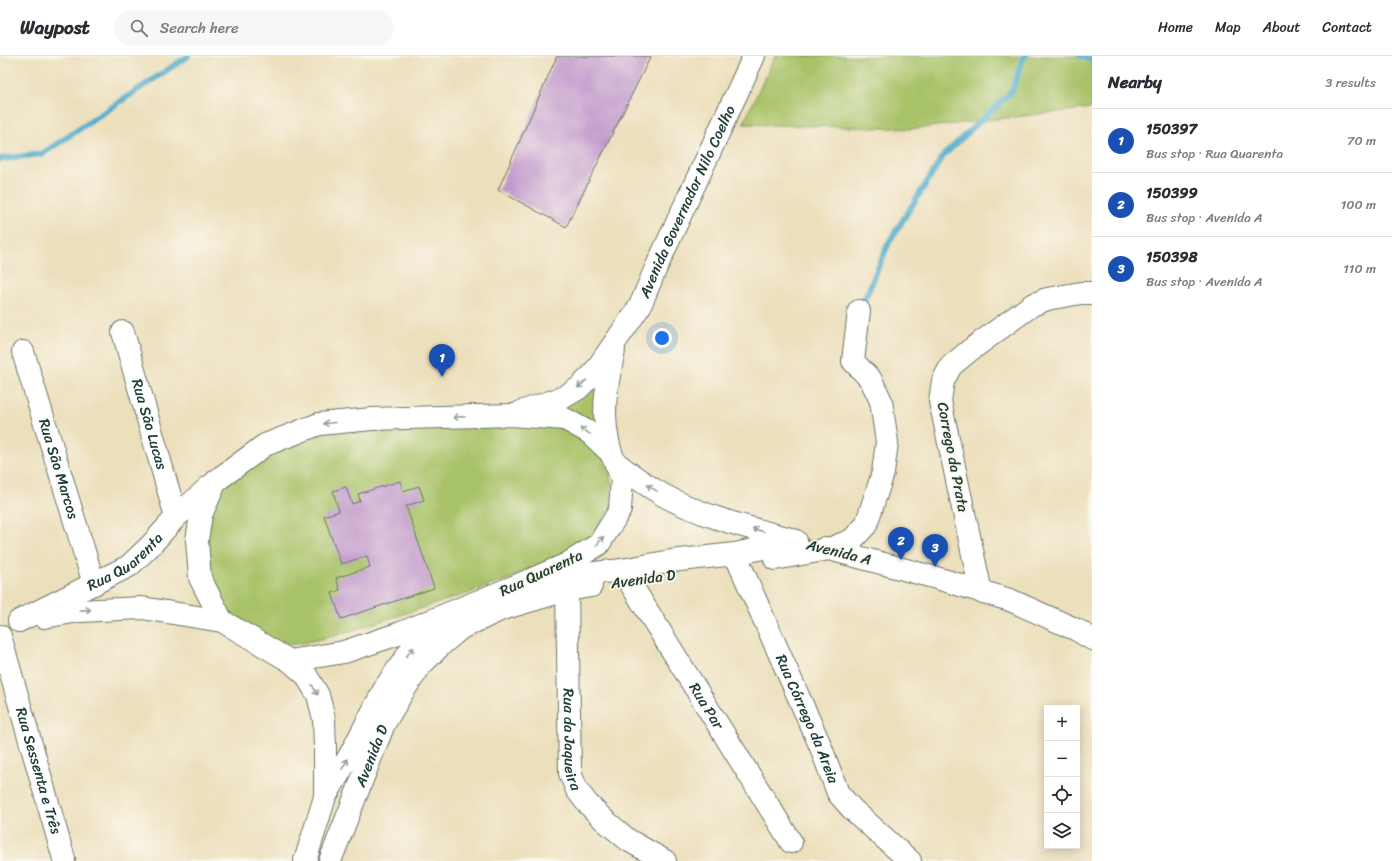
<!DOCTYPE html>
<meta charset="utf-8">
<style>
:root{--surface:#fff;--page:#f7f7f7;--text:#2b2b33;--muted:#7c7c81;--line:#e1e1e2;--accent:#0f766e}
body{margin:0;font-family:Sriracha,sans-serif;background:var(--page);color:var(--text)}
.controls{position:absolute;right:12px;bottom:12px;display:grid;overflow:hidden;border-radius:0px;box-shadow:0 2px 10px #0003}
.controls button{width:36px;height:36px;display:grid;place-items:center;padding:0;border:0;border-bottom:1px solid var(--line);background:var(--surface);color:var(--text);font:20px sans-serif}
.you{position:absolute;left:662px;top:282px;width:14px;height:14px;margin:-10px;border:3px solid #fff;border-radius:50%;background:#1a73e8;box-shadow:0 0 0 6px #1a73e833}
.badge{display:grid;place-items:center;width:26px;height:26px;border-radius:50%;background:var(--accent);color:#fff;font-size:13px;font-weight:700}
.pin{position:absolute;translate:-50% -33px;filter:drop-shadow(0 1px 2px #0008)}
.pin::after{content:'';position:absolute;top:21px;width:14px;height:12px;background:inherit;clip-path:polygon(0 0,100% 0,50% 100%)}
.list{margin:0;padding:0;list-style:none}
h2{display:flex;justify-content:space-between;align-items:center;height:52px;margin:0;padding:0 16px;font-size:17px}
h2 small{font-size:13px;font-weight:400;color:var(--muted)}
.list li{display:grid;grid-template-columns:26px 1fr auto;gap:12px;align-items:center;box-sizing:border-box;height:64px;padding:0 16px;border-top:1px solid var(--line)}
.list b{display:block;font-size:15px;white-space:nowrap}
.list p{margin:0;font-size:13px;white-space:nowrap;color:var(--muted)}
.list em{font-size:13px;font-style:normal;color:var(--muted)}
.icon{flex:none;width:22px;height:22px;fill:none;stroke:currentColor;stroke-width:2;stroke-linecap:round;stroke-linejoin:round}
.map{position:relative;flex:none;width:1092px;height:805px;overflow:hidden}
header{display:flex;align-items:center;gap:24px;box-sizing:border-box;height:56px;padding:0 20px;background:var(--surface);border-bottom:1px solid var(--line)}
header strong{font-size:19px}
nav{display:flex;gap:22px;margin-inline-start:auto;font-size:14px}
.search{width:280px;height:36px;background:var(--page);display:flex;align-items:center;gap:10px;box-sizing:border-box;padding:0 14px;border-radius:22px;color:var(--muted);font-size:15px}
main{display:flex}
aside{flex:1;background:var(--surface)}
.map>svg:first-child{display:block}
.green{fill:#a8c268;stroke:#64804e}
.lines{fill:none;stroke-linecap:round;stroke-linejoin:round}
.stream{stroke:#4baaca;stroke-width:6}
.building{fill:#c199cc}
.minor-casing{stroke:#677664;stroke-width:24}
.minor{stroke:#fff;stroke-width:22}
.oneway{stroke:#8f9e9a}
.labels{text-anchor:middle;dominant-baseline:central;stroke-width:3.5;stroke-linejoin:round;paint-order:stroke}
.street-label{font-size:15px;fill:#1f3d34;stroke:#fbf7ec}
</style>
<header>
<strong>Waypost</strong>
<div class="search"><svg class="icon" aria-label="search" viewBox="0 0 24 24"><circle cx="10" cy="10" r="6"/><path d="M15 15l6 6"/></svg>Search here</div>
<nav><a>Home</a><a>Map</a><a>About</a><a>Contact</a></nav>
</header>
<main>
<div class="map">
<svg width="1092" height="805" viewBox="0 0 1092 805">
<rect width="100%" height="100%" fill="#fbf7ec"/>
<filter id="ink" filterUnits="userSpaceOnUse"><feTurbulence type="fractalNoise" baseFrequency=".025" numOctaves="2"/><feDisplacementMap in="SourceGraphic" scale="8" xChannelSelector="R" yChannelSelector="G"/><feConvolveMatrix kernelMatrix="1 2 1 2 8 2 1 2 1" color-interpolation-filters="sRGB"/></filter>
<filter id="wash" filterUnits="userSpaceOnUse"><feTurbulence type="fractalNoise" baseFrequency=".012" numOctaves="4" result="noise"/><feDisplacementMap in="SourceGraphic" scale="16" xChannelSelector="R" yChannelSelector="G"/><feGaussianBlur stdDeviation="0.9" result="paint"/><feColorMatrix in="noise" values="0 0 0 0 0 0 0 0 0 0 0 0 0 0 0 0 0 1.4 0 .05"/><feComposite in="paint" operator="in"/></filter>
<g filter="url(#wash)">
<rect width="100%" height="100%" fill="#ecdfbc"/>
<g class="green">
<polygon points="775,0 1092,0 1092,52 911,73 743,68"/>
<polygon points="605,301 598,376 563,356 557,343"/>
<polygon points="530,362 583,380 600,397 609,414 612,432 611,451 592,480 573,495 521,519 466,538 334,580 298,588 283,588 259,577 218,547 204,524 203,444 267,381"/>
</g>
<g class="lines">
<g class="stream">
<polyline points="1080,0 1092,4"/>
<polyline points="0,103 42,98 188,0"/>
<polyline points="861,252 889,186 944,99 1012,35 1023,2 1026,0"/>
</g>
</g>
<g id="blocks">
<g class="building">
<polygon points="557,0 651,0 566,171 498,134"/>
<polygon points="400,425 403,435 419,430 424,444 406,450 434,532 341,563 332,537 340,534 336,522 370,511 367,500 341,508 324,460 339,455 333,435 346,431 352,448 360,445 358,438"/>
</g>
</g>
</g>
<g filter="url(#ink)">
<use href="#blocks" fill-opacity="0" stroke="#677664" stroke-width="1"/>
<g class="lines">
<g class="minor-casing">
<g id="minor">
<path id="s1" d="M123,276l53,185"/>
<path id="s2" d="M23,296l71,232"/>
<path id="s3" d="M521,356l43,-15 15,-9 14,-14 47,-68 15,-36 99,-214"/>
<path d="M611,397c-11,-37 -5,-66 3,-102"/>
<path d="M615,406c15,12 31,23 48,33 40,22 87,33 131,45"/>
<polyline points="825,492 940,523 1010,544 1077,574 1092,583"/>
<path id="s4" d="M735,498l85,191 18,48 14,16 58,52"/>
<polyline points="775,503 829,493 852,484 866,469 883,417 887,386 881,345 871,324 853,305 859,255"/>
<path id="s5" d="M622,514l169,272"/>
<path id="s6" d="M558,523l9,11 3,183 7,17 10,13 16,16 25,21 37,21"/>
<polyline points="530,524 567,508 599,488 620,454 622,422 611,397 590,377 565,363 512,359 372,363 319,368 265,389 216,425 201,459 197,484 200,522 222,565 290,605 344,596 401,577 530,524 622,514 671,505 735,498 796,485"/>
<polyline points="981,536 940,345 943,325 951,310 969,295 1032,249 1047,243 1081,237 1092,237"/>
<polyline points="44,561 79,555 142,552 222,565"/>
<path id="s7" d="M19,565l110,-55 21,-20 26,-29 34,-31"/>
<path id="s8" d="M0,580l64,223"/>
<polyline points="290,605 306,619 318,639 324,663 325,691 325,740"/>
<polyline points="305,805 325,741 350,699 386,630 409,597 438,566"/>
<path id="s9" d="M330,805l54,-137 20,-34 17,-25 21,-21 19,-16 41,-19 65,-19 24,-4"/>
</g>
</g>
<use href="#minor" class="minor"/>
</g>
<defs><path id="oneway-shaft" d="M-6 0H5M1.5-3L5.5 0L1.5 3" fill="none" stroke-width="1.6" stroke-linecap="round" stroke-linejoin="round"/></defs>
<g class="oneway">
<use href="#oneway-shaft" transform="translate(582 328) rotate(139)"/>
<use href="#oneway-shaft" transform="translate(459 361) rotate(178)"/>
<use href="#oneway-shaft" transform="translate(329 367) rotate(175)"/>
<use href="#oneway-shaft" transform="translate(585 375) rotate(-149)"/>
<use href="#oneway-shaft" transform="translate(652 432) rotate(-148)"/>
<use href="#oneway-shaft" transform="translate(758 474) rotate(-164)"/>
<use href="#oneway-shaft" transform="translate(600 485) rotate(-52)"/>
<use href="#oneway-shaft" transform="translate(85 554) rotate(-4)"/>
<use href="#oneway-shaft" transform="translate(410 596) rotate(-50)"/>
<use href="#oneway-shaft" transform="translate(315 634) rotate(60)"/>
<use href="#oneway-shaft" transform="translate(345 708) rotate(-60)"/>
</g>
</g>
<g class="labels">
<g class="street-label">
<text stroke="none"><textPath href="#s3" startOffset="280">Avenida Governador Nilo Coelho</textPath></text>
<text stroke="none"><textPath href="#s1" startOffset="96">Rua São Lucas</textPath></text>
<text transform="translate(953 401) rotate(79)">Corrego da Prata</text>
<text stroke="none"><textPath href="#s2" startOffset="122">Rua São Marcos</textPath></text>
<text transform="translate(839 496) rotate(14)">Avenida A</text>
<text stroke="none"><textPath href="#s7" startOffset="122">Rua Quarenta</textPath></text>
<text transform="translate(541 517) rotate(-25)">Rua Quarenta</text>
<text transform="translate(643 523) rotate(-8)">Avenida D</text>
<text stroke="none"><textPath href="#s5" startOffset="160">Rua Par</textPath></text>
<text stroke="none"><textPath href="#s4" startOffset="180">Rua Córrego da Areia</textPath></text>
<text stroke="none"><textPath href="#s6" startOffset="164">Rua da Jaqueira</textPath></text>
<text stroke="none"><textPath href="#s9" startOffset="113">Avenida D</textPath></text>
<text stroke="none"><textPath href="#s8" startOffset="140">Rua Sessenta e Três</textPath></text>
</g>
</g>
</svg>
<div class="controls">
<button>+</button>
<button>−</button>
<button><svg class="icon" aria-label="locate" viewBox="0 0 24 24"><circle cx="12" cy="12" r="6"/><path d="M12 2v4M12 18v4M2 12h4M18 12h4"/></svg></button>
<button><svg class="icon" aria-label="layers" viewBox="0 0 24 24"><path d="M12 4l9 5-9 5-9-5zM3 14l9 5 9-5"/></svg></button>
</div>
<div class="you"></div>
<div class="pin badge" style="left:442px;top:321px;background:#1a4fb4">1</div>
<div class="pin badge" style="left:901px;top:504px;background:#1a4fb4">2</div>
<div class="pin badge" style="left:935px;top:511px;background:#1a4fb4">3</div>
</div>
<aside>
<h2>Nearby<small>3 results</small></h2>
<ul class="list">
<li><span class="badge" style="background:#1a4fb4">1</span><div><b>150397</b><p>Bus stop · Rua Quarenta</p></div><em>70 m</em></li>
<li><span class="badge" style="background:#1a4fb4">2</span><div><b>150399</b><p>Bus stop · Avenida A</p></div><em>100 m</em></li>
<li><span class="badge" style="background:#1a4fb4">3</span><div><b>150398</b><p>Bus stop · Avenida A</p></div><em>110 m</em></li>
</ul>
</aside>
</main>
